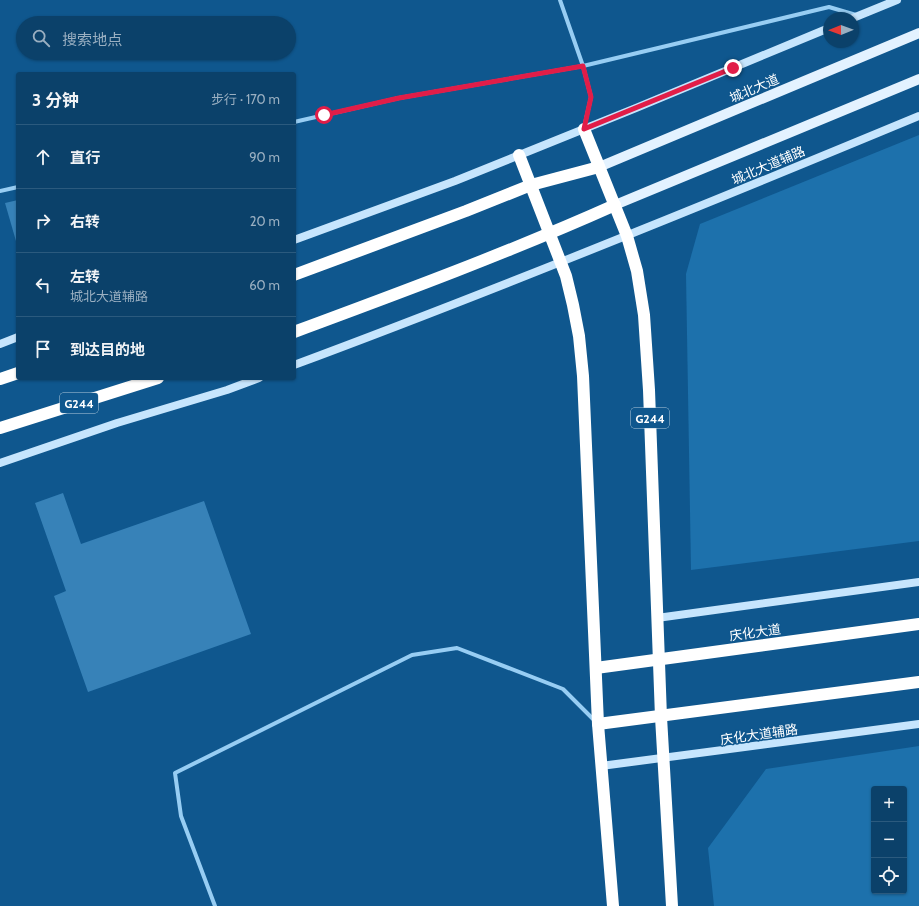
<!DOCTYPE html>
<html lang="zh">
<meta charset="utf-8">
<style>
:root{--surface:#0b416a;--page:#194c72;--text:#f1f3f6;--muted:#9aafc1;--line:#2b5a7e}
body{margin:0;font-family:Cabin,"Noto Sans SC",sans-serif;background:var(--page);color:var(--text)}
.controls{position:absolute;right:12px;bottom:12px;display:grid;overflow:hidden;border-radius:4px;box-shadow:0 1px 3px #0004}
.controls button{width:36px;height:36px;display:grid;place-items:center;padding:0;border:0;border-bottom:1px solid var(--line);background:var(--surface);color:var(--text);font:20px sans-serif}
.compass{position:absolute;left:823px;top:12px;width:36px;height:36px;border-radius:50%;background:var(--surface);box-shadow:0 1px 3px #0004;rotate:269deg}
.stop{position:absolute;width:12px;height:12px;margin:-9px;border:3px solid #e11d48;border-radius:50%;background:#fff}
.stop.end{background:#e11d48;border-color:#fff;box-shadow:0 1px 4px #0008}
.list{margin:0;padding:0;list-style:none}
h2{display:flex;justify-content:space-between;align-items:center;height:52px;margin:0;padding:0 16px;font-size:17px}
h2 small{font-size:13px;font-weight:400;color:var(--muted)}
.list li{display:grid;grid-template-columns:26px 1fr auto;gap:12px;align-items:center;box-sizing:border-box;height:64px;padding:0 16px;border-top:1px solid var(--line)}
.list b{display:block;font-size:15px;white-space:nowrap}
.list p{margin:0;font-size:13px;white-space:nowrap;color:var(--muted)}
.list em{font-size:13px;font-style:normal;color:var(--muted)}
.icon{flex:none;width:22px;height:22px;fill:none;stroke:currentColor;stroke-width:2;stroke-linecap:round;stroke-linejoin:round}
.map{position:relative;flex:none;width:919px;height:906px;overflow:hidden}
.search{position:absolute;background:var(--surface);box-shadow:0 1px 3px #0004;left:16px;top:16px;width:280px;height:44px;display:flex;align-items:center;gap:10px;box-sizing:border-box;padding:0 14px;border-radius:22px;color:var(--muted);font-size:15px}
.panel{position:absolute;background:var(--surface);box-shadow:0 1px 3px #0004;left:16px;top:72px;width:280px;height:308px;border-radius:4px}
.map>svg:first-child{display:block}
.green{fill:#1d71ac;fill-rule:evenodd}
.building{fill:#3782b8}
.lines{fill:none;stroke-linecap:round;stroke-linejoin:round}
.street{stroke:#97cdf3;stroke-width:4}
.secondary{stroke:#c6e5fd;stroke-width:8}
.primary{stroke:#e3f2ff;stroke-width:10}
.highway{stroke:#fff;stroke-width:12}
.route{stroke:#e11d48;stroke-width:5}
.labels{text-anchor:middle;dominant-baseline:central;stroke-width:3;stroke-linejoin:round;paint-order:stroke}
.shield{fill:#0f578e;stroke:#b7cddd;stroke-width:1}
.shield-label{font-size:12px;font-weight:bold;fill:#fff}
.street-label{font-size:13px;fill:#fff;stroke:#0f578e}
</style>
<div class="map">
<svg width="919" height="906" viewBox="0 0 919 906">
<rect width="100%" height="100%" fill="#0f578e"/>
<g class="green">
<polygon points="919,135 919,541 691,570 686,274 700,224"/>
<path d="M919,746v160h-205l-6,-58 58,-79zM874,789h30v102h-30z"/>
</g>
<g class="building">
<polygon points="18,200 18,248 5,203"/>
<polygon points="63,493 81,544 204,501 251,634 88,692 54,596 66,591 35,503"/>
</g>
<g class="lines">
<g class="street">
<polyline points="560,0 583,66 591,97 584,128"/>
<polyline points="294,122 399,98 583,66 829,7 856,15"/>
<polyline points="0,191 18,187"/>
<polyline points="215,906 181,816 175,773 412,655 457,648 563,689 595,721"/>
</g>
<g class="secondary">
<polyline points="853,18 897,0"/>
<polyline points="294,240 455,181 636,108 829,28"/>
<polyline points="0,344 18,337"/>
<path d="M294,365c210,-78 418,-163 625,-249"/>
<polyline points="0,463 117,423 227,390 259,378"/>
<polyline points="657,618 919,582"/>
<polyline points="601,766 919,724"/>
</g>
<g class="primary">
<polyline points="599,167 919,33"/>
<polyline points="615,205 919,79"/>
</g>
<g class="highway">
<polyline points="584,129 627,236 637,271 644,315 649,390 661,717 672,906"/>
<polyline points="519,155 566,276 573,305 579,336 583,376 598,724 613,906"/>
<polyline points="294,275 466,211 531,185 599,167"/>
<path d="M294,332c108,-40 216,-80 321,-127"/>
<polyline points="0,379 18,373"/>
<polyline points="0,428 158,378"/>
<polyline points="596,668 919,624"/>
<polyline points="598,724 919,682"/>
</g>
</g>
<g class="lines">
<polyline class="route" points="324,115 399,98 583,66 591,97 584,129 733,68"/>
</g>
<g class="labels">
<g class="shield">
<rect x="60" y="393" width="38" height="20" rx="3"/>
<rect x="631" y="408" width="38" height="20" rx="3"/>
</g>
<g class="shield-label">
<text x="79" y="403">G244</text>
<text x="650" y="418">G244</text>
</g>
<g class="street-label">
<text transform="translate(754 88) rotate(-23)">城北大道</text>
<text transform="translate(768 165) rotate(-23)">城北大道辅路</text>
<text transform="translate(755 632) rotate(-8)">庆化大道</text>
<text transform="translate(759 734) rotate(-8)">庆化大道辅路</text>
</g>
</g>
</svg>
<div class="controls">
<button>+</button>
<button>−</button>
<button><svg class="icon" aria-label="locate" viewBox="0 0 24 24"><circle cx="12" cy="12" r="6"/><path d="M12 2v4M12 18v4M2 12h4M18 12h4"/></svg></button>
</div>
<svg class="compass" viewBox="-18 -18 36 36"><path d="M0-13l5 13h-10z" fill="#e53935"/><path d="M0 13l5-13h-10z" fill="#9aafc1"/></svg>
<div class="stop" style="left:324px;top:115px"></div>
<div class="stop end" style="left:733px;top:68px"></div>
<div class="search"><svg class="icon" aria-label="search" viewBox="0 0 24 24"><circle cx="10" cy="10" r="6"/><path d="M15 15l6 6"/></svg>搜索地点</div>
<section class="panel">
<h2>3 分钟<small>步行 · 170 m</small></h2>
<ul class="list">
<li><svg class="icon" aria-label="ahead" viewBox="0 0 24 24"><path d="M12 20V5M6 11l6-6 6 6"/></svg><div><b>直行</b></div><em>90 m</em></li>
<li><svg class="icon" aria-label="right" viewBox="0 0 24 24"><path d="M7 20v-9h11M14 6l5 5-5 5"/></svg><div><b>右转</b></div><em>20 m</em></li>
<li><svg class="icon" aria-label="left" viewBox="0 0 24 24"><path d="M17 20v-9H6M10 6l-5 5 5 5"/></svg><div><b>左转</b><p>城北大道辅路</p></div><em>60 m</em></li>
<li><svg class="icon" aria-label="arrive" viewBox="0 0 24 24"><path d="M6 21V4h12l-3 4 3 4H6"/></svg><div><b>到达目的地</b></div></li>
</ul>
</section>
</div>
